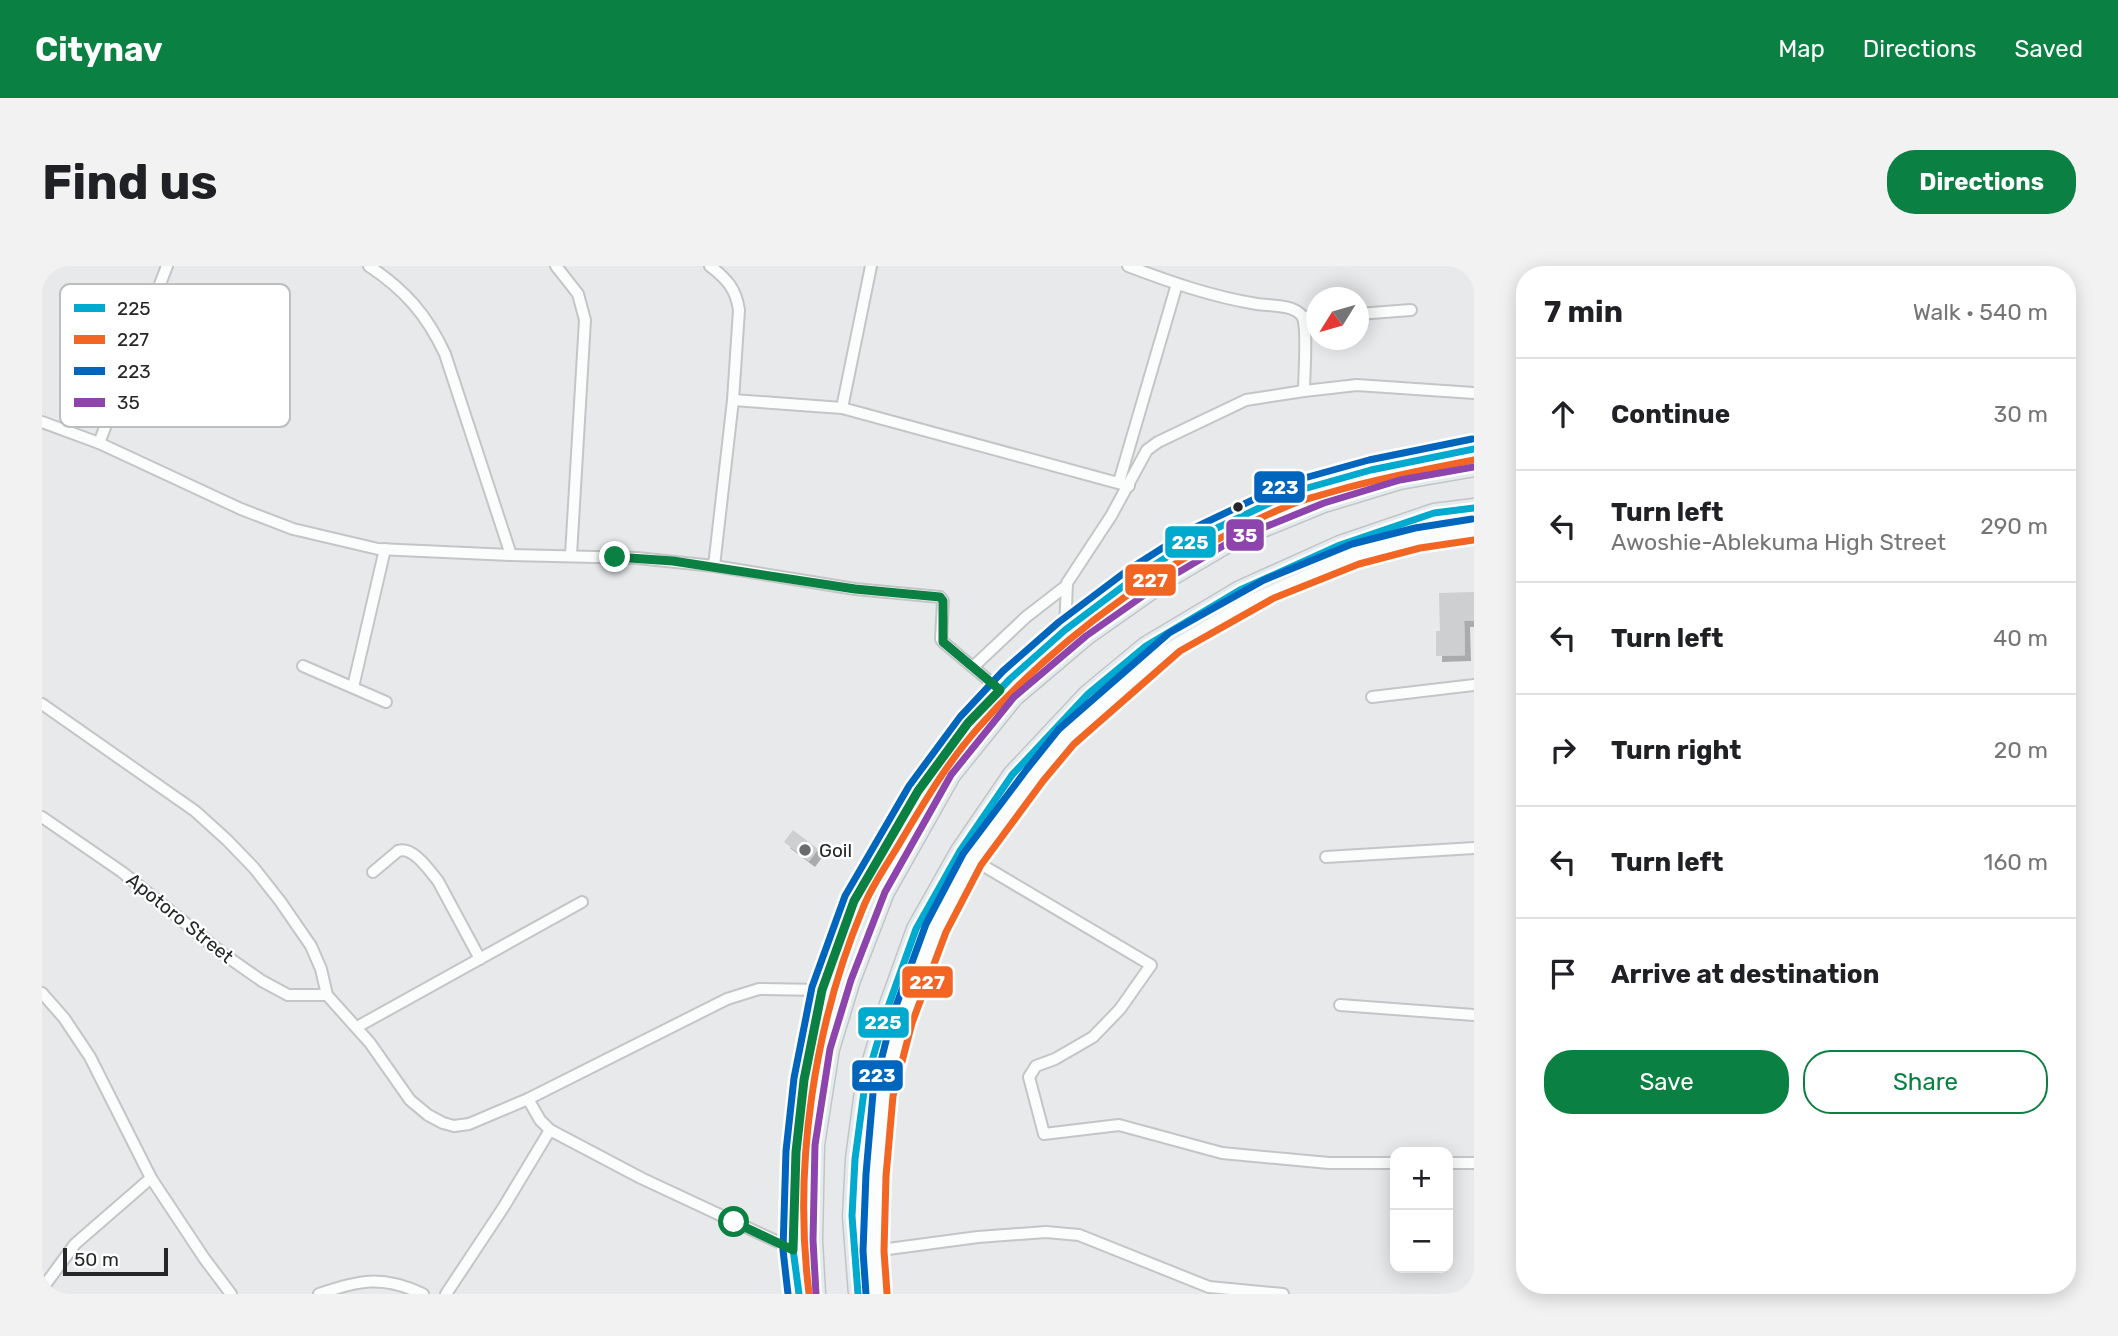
<!DOCTYPE html>
<meta charset="utf-8">
<style>
:root{--surface:#fff;--page:#f2f2f2;--text:#202124;--muted:#757577;--line:#e0e0e0;--accent:#0b8043}
body{margin:0;font-family:Rubik,sans-serif;background:var(--page);color:var(--text)}
.controls{position:absolute;right:21px;bottom:21px;display:grid;overflow:hidden;border-radius:14px;box-shadow:0 4px 18px #0003}
.controls button{width:63px;height:63px;display:grid;place-items:center;padding:0;border:0;border-bottom:2px solid var(--line);background:var(--surface);color:var(--text);font:35px sans-serif}
.compass{position:absolute;left:1264px;top:21px;width:63px;height:63px;border-radius:50%;background:var(--surface);box-shadow:0 4px 18px #0003;rotate:233deg}
.scale{position:absolute;left:21px;bottom:18px;width:105px;box-sizing:border-box;padding-left:7px;border:4px solid #252728;border-top:0;font-size:19px;line-height:24px;white-space:nowrap;color:#252728;-webkit-text-stroke:5px #fff;paint-order:stroke}
.stop{position:absolute;width:21px;height:21px;margin:-16px;border:5px solid #0b8043;border-radius:50%;background:#fff}
.stop.end{background:#0b8043;border-color:#fff;box-shadow:0 2px 7px #0008}
.list{margin:0;padding:0;list-style:none}
h2{display:flex;justify-content:space-between;align-items:center;height:91px;margin:0;padding:0 28px;font-size:30px}
h2 small{font-size:23px;font-weight:400;color:var(--muted)}
.list li{display:grid;grid-template-columns:46px 1fr auto;gap:21px;align-items:center;box-sizing:border-box;height:112px;padding:0 28px;border-top:2px solid var(--line)}
.list b{display:block;font-size:26px;white-space:nowrap}
.list p{margin:0;font-size:23px;white-space:nowrap;color:var(--muted)}
.list em{font-size:23px;font-style:normal;color:var(--muted)}
.actions{display:flex;gap:14px;padding:21px 28px}
.actions a{flex:1;padding:16px 0;border:2px solid var(--accent);border-radius:28px;text-align:center;font-size:24px;color:var(--accent)}
.actions .main{background:var(--accent);color:#fff}
.icon{flex:none;width:38px;height:38px;fill:none;stroke:currentColor;stroke-width:2;stroke-linecap:round;stroke-linejoin:round}
.map{position:relative;flex:none;width:1432px;height:1028px;overflow:hidden;border-radius:28px}
header{display:flex;align-items:center;gap:42px;box-sizing:border-box;height:98px;padding:0 35px;background:var(--accent);color:#fff}
header strong{font-size:33px}
nav{display:flex;gap:38px;margin-inline-start:auto;font-size:24px}
.intro{display:flex;align-items:center;justify-content:space-between;box-sizing:border-box;height:168px;padding:0 42px}
h1{margin:0;font-size:49px}
.button{padding:18px 32px;border-radius:28px;background:var(--accent);color:#fff;font-size:24px;font-weight:700}
main{display:flex;gap:42px;padding:0 42px}
aside{flex:1;background:var(--surface);border-radius:28px;box-shadow:0 4px 18px #0003}
.map>svg:first-child{display:block}
.building{fill:#cdcfd0;filter:url(#shadow)}
.lines{fill:none;stroke-linecap:round;stroke-linejoin:round}
.street-casing{stroke:#c3c5c7;stroke-width:14}
.secondary-casing{stroke:#c3c5c7;stroke-width:19}
.primary-casing{stroke:#c2c4c5;stroke-width:21}
.street{stroke:#fbfcfc;stroke-width:10}
.secondary{stroke:#fbfcfc;stroke-width:16}
.primary{stroke:#e4ebee;stroke-width:18}
.bus-1-casing{stroke:#fff;stroke-width:12}
.bus-2-casing{stroke:#fff;stroke-width:12}
.bus-3-casing{stroke:#fff;stroke-width:12}
.bus-4-casing{stroke:#fff;stroke-width:12}
.bus-1{stroke:#00a9ce;stroke-width:7}
.bus-2{stroke:#f26522;stroke-width:7}
.bus-3{stroke:#0065bd;stroke-width:7}
.bus-4{stroke:#8e44ad;stroke-width:7}
.route{stroke:#0b8043;stroke-width:9}
.bus-dot{fill:#252728;stroke:#fff;stroke-width:2.5}
.poi-dot{fill:#696b6c;stroke:#fff;stroke-width:2.5}
.labels{text-anchor:middle;dominant-baseline:central;stroke-width:5;stroke-linejoin:round;paint-order:stroke}
.poi-label{font-size:19px;fill:#252728;stroke:#fff;text-anchor:start}
.street-label{font-size:19px;fill:#252728;stroke:#fff}
.key{fill:#fff;stroke:#bebebe;stroke-width:2}
.key-label{font-size:19px;fill:#252728}
.line-badge{stroke:#fff;stroke-width:2.5}
.badge-label{font-size:19px;text-anchor:middle;font-weight:bold;fill:#fff}
</style>
<header>
<strong>Citynav</strong>
<nav><a>Map</a><a>Directions</a><a>Saved</a></nav>
</header>
<div class="intro"><h1>Find us</h1><a class="button">Directions</a></div>
<main>
<div class="map">
<svg width="1432" height="1028" viewBox="0 0 1432 1028">
<defs>
<filter id="shadow"><feDropShadow dx="6" dy="6" stdDeviation="0" flood-color="#0004"/></filter>
</defs>
<rect width="100%" height="100%" fill="#e7e9eb"/>
<g class="building">
<polygon points="1432,326 1432,355 1422,355 1423,389 1394,390 1394,365 1398,365 1397,327"/>
<polygon points="751,564 776,583 767,595 742,576"/>
</g>
<g class="lines">
<g class="street-casing">
<g id="street">
<path d="M327,0c36,24 58,49 76,88l66,201"/>
<polyline points="514,0 536,28 543,54 529,289"/>
<path d="M668,0c17,13 26,23 29,44l-6,90 -19,166"/>
<path d="M1086,0c42,16 85,31 129,38 13,2 36,0 45,12 6,9 2,61 2,75"/>
<polyline points="1316,48 1369,44"/>
<polyline points="1261,51 1274,50"/>
<polyline points="691,134 800,142 1087,220"/>
<polyline points="800,142 829,0"/>
<polyline points="0,156 57,177 199,243 251,263 336,283 469,289 595,292 672,300 813,323 898,331 901,335 899,373 901,376 958,424"/>
<polyline points="57,177 125,0"/>
<polyline points="1077,216 1135,18"/>
<polyline points="1023,364 1025,317 1069,250 1105,184 1116,176 1204,134 1262,125 1315,119 1432,127"/>
<polyline points="261,400 344,436"/>
<polyline points="931,401 984,351 1024,320"/>
<polyline points="311,421 343,283"/>
<polyline points="1330,431 1432,419"/>
<polyline points="0,438 153,545 185,574 212,602 238,635 269,680 279,703 285,729 328,777 368,834 386,849 401,857 412,860 427,858 486,833 685,733 717,723 780,724"/>
<polyline points="0,551 80,606 180,687 220,715 246,729 285,729"/>
<polyline points="1284,591 1432,582"/>
<polyline points="930,593 1109,699 1078,743 1051,771 1013,793 994,800 987,811 1002,868 1077,859 1180,887 1287,897 1353,897"/>
<path d="M331,606l25,-21c15,-5 31,19 40,30l42,78"/>
<polyline points="0,727 22,752 48,791 109,912 162,992 189,1028"/>
<polyline points="1298,739 1432,749"/>
<polyline points="315,761 540,636"/>
<polyline points="486,833 498,854 508,864 599,912 751,983"/>
<polyline points="1406,897 1432,897"/>
<polyline points="831,985 936,971 1004,966 1037,969 1167,1021 1241,1028"/>
<polyline points="0,1023 33,978 109,912"/>
<path d="M277,1028c40,-14 63,-19 104,0"/>
<polyline points="404,1028 461,942 508,864"/>
</g>
</g>
<g class="secondary-casing">
<g id="secondary">
<polyline points="757,1028 751,983 754,886 762,814 780,724 812,635 876,525 926,457 968,413 1023,364 1092,312 1156,271 1251,226 1329,204 1432,183"/>
<polyline points="835,1028 831,985 834,909 841,828 860,754 894,662 930,593 993,509 1024,471 1132,376 1227,323 1314,288 1376,272 1432,263"/>
</g>
</g>
<g class="primary-casing">
<g id="primary">
<polyline points="774,1028 771,974 773,879 788,783 809,714 843,626 909,509 972,431 1044,370 1125,313 1191,274 1282,237 1358,214 1432,201"/>
<polyline points="816,1028 810,950 813,893 823,818 846,741 874,663 918,585 970,509 1046,428 1104,380 1198,324 1298,279 1392,247 1432,242"/>
</g>
</g>
<use href="#street" class="street"/>
<use href="#secondary" class="secondary"/>
<use href="#primary" class="primary"/>
<g class="bus-1-casing">
<g id="bus-1">
<polyline points="757,1028 751,983 754,886 762,814 780,724 812,635 876,525 926,457 968,413 1023,364 1092,312 1156,271 1251,226 1329,204 1432,183"/>
<polyline points="816,1028 810,950 813,893 823,818 846,741 874,663 918,585 970,509 1046,428 1104,380 1198,324 1298,279 1392,247 1432,242"/>
</g>
</g>
<g class="bus-2-casing">
<g id="bus-2">
<path d="M767,1027c-16,-126 5,-268 54,-385 8,-21 23,-42 35,-62 24,-40 48,-82 80,-118 84,-95 199,-177 317,-225 13,-5 27,-8 40,-12 46,-13 92,-22 139,-31"/>
<polyline points="845,1027 842,985 844,910 851,830 870,757 904,666 939,599 1001,515 1032,478 1138,385 1232,332 1317,298 1378,282 1432,274"/>
</g>
</g>
<g class="bus-3-casing">
<g id="bus-3">
<polyline points="746,1028 741,984 744,885 752,812 770,721 803,630 867,520 918,451 961,405 1017,356 1086,304 1152,262 1248,216 1327,194 1430,173"/>
<polyline points="824,1028 821,985 824,908 831,827 850,751 884,658 921,588 985,503 1017,463 1127,367 1222,314 1310,278 1373,262 1430,253"/>
</g>
</g>
<g class="bus-4-casing">
<polyline id="bus-4" points="774,1028 771,974 773,879 788,783 809,714 843,626 909,509 972,431 1044,370 1125,313 1191,274 1282,237 1358,214 1432,201"/>
</g>
<use href="#bus-1" class="bus-1"/>
<use href="#bus-2" class="bus-2"/>
<use href="#bus-3" class="bus-3"/>
<use href="#bus-4" class="bus-4"/>
</g>
<g class="lines">
<polyline class="route" points="573,291 631,295 813,323 898,331 901,335 901,376 958,424 926,457 876,525 812,635 780,724 762,814 754,886 751,984 692,956"/>
</g>
<circle class="bus-dot" cx="1196" cy="241" r="6"/>
<circle class="poi-dot" cx="763" cy="584" r="7"/>
<g class="labels">
<g class="poi-label">
<text x="777" y="584">Goil</text>
</g>
<g class="street-label">
<text transform="translate(138 652) rotate(39)">Apotoro Street</text>
</g>
</g>
<rect x="18" y="18" width="230" height="143" rx="10" class="key"/>
<rect x="32" y="38" width="31" height="8" fill="#00a9ce"/>
<rect x="32" y="69" width="31" height="9" fill="#f26522"/>
<rect x="32" y="101" width="31" height="8" fill="#0065bd"/>
<rect x="32" y="132" width="31" height="9" fill="#8e44ad"/>
<g class="key-label">
<text x="75" y="49">225</text>
<text x="75" y="80">227</text>
<text x="75" y="112">223</text>
<text x="75" y="143">35</text>
</g>
<g class="line-badge">
<rect x="1211" y="204" width="53" height="34" rx="7" fill="#0065bd"/>
<rect x="1183" y="252" width="40" height="34" rx="7" fill="#8e44ad"/>
<rect x="1122" y="259" width="53" height="34" rx="7" fill="#00a9ce"/>
<rect x="1082" y="297" width="53" height="34" rx="7" fill="#f26522"/>
<rect x="859" y="699" width="53" height="34" rx="7" fill="#f26522"/>
<rect x="815" y="740" width="53" height="33" rx="7" fill="#00a9ce"/>
<rect x="809" y="793" width="53" height="33" rx="7" fill="#0065bd"/>
</g>
<g class="badge-label">
<text x="1238" y="228">223</text>
<text x="1203" y="276">35</text>
<text x="1148" y="283">225</text>
<text x="1108" y="321">227</text>
<text x="885" y="723">227</text>
<text x="841" y="763">225</text>
<text x="835" y="816">223</text>
</g>
</svg>
<div class="controls">
<button>+</button>
<button>−</button>
</div>
<svg class="compass" viewBox="-18 -18 36 36"><path d="M0-13l5 13h-10z" fill="#e53935"/><path d="M0 13l5-13h-10z" fill="#757577"/></svg>
<div class="scale">50 m</div>
<div class="stop" style="left:692px;top:956px"></div>
<div class="stop end" style="left:573px;top:291px"></div>
</div>
<aside>
<h2>7 min<small>Walk · 540 m</small></h2>
<ul class="list">
<li><svg class="icon" aria-label="ahead" viewBox="0 0 24 24"><path d="M12 20V5M6 11l6-6 6 6"/></svg><div><b>Continue</b></div><em>30 m</em></li>
<li><svg class="icon" aria-label="left" viewBox="0 0 24 24"><path d="M17 20v-9H6M10 6l-5 5 5 5"/></svg><div><b>Turn left</b><p>Awoshie-Ablekuma High Street</p></div><em>290 m</em></li>
<li><svg class="icon" aria-label="left" viewBox="0 0 24 24"><path d="M17 20v-9H6M10 6l-5 5 5 5"/></svg><div><b>Turn left</b></div><em>40 m</em></li>
<li><svg class="icon" aria-label="right" viewBox="0 0 24 24"><path d="M7 20v-9h11M14 6l5 5-5 5"/></svg><div><b>Turn right</b></div><em>20 m</em></li>
<li><svg class="icon" aria-label="left" viewBox="0 0 24 24"><path d="M17 20v-9H6M10 6l-5 5 5 5"/></svg><div><b>Turn left</b></div><em>160 m</em></li>
<li><svg class="icon" aria-label="arrive" viewBox="0 0 24 24"><path d="M6 21V4h12l-3 4 3 4H6"/></svg><div><b>Arrive at destination</b></div></li>
</ul>
<div class="actions"><a class="main">Save</a><a>Share</a></div>
</aside>
</main>
